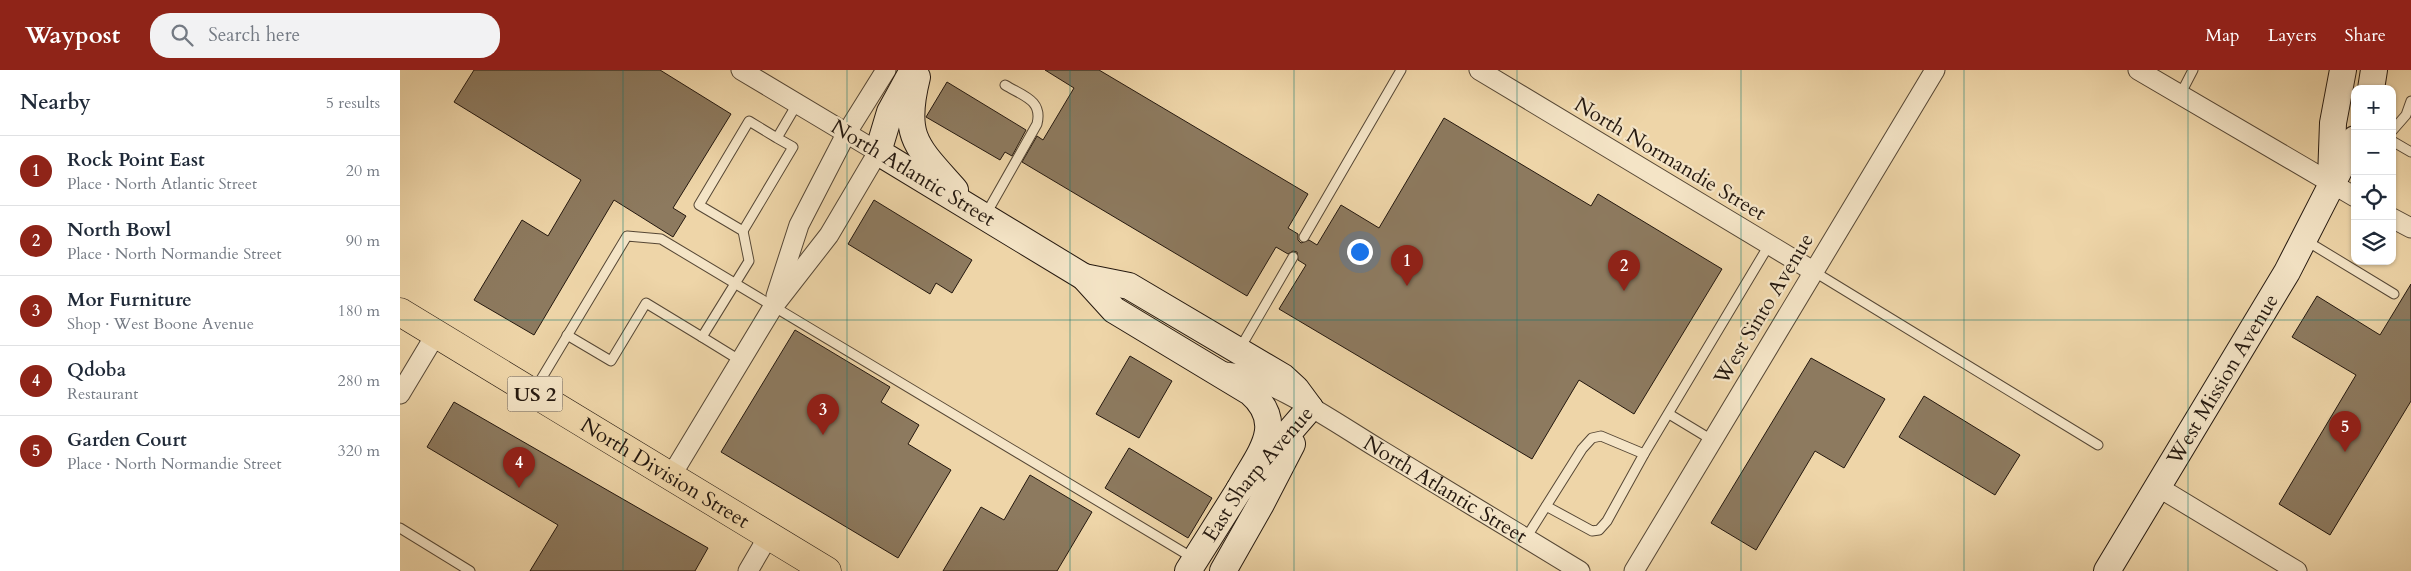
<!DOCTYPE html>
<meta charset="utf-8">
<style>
:root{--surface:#fff;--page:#f2f2f3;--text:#1f2937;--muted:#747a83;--line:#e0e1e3;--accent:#8f2418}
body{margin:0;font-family:Cardo,serif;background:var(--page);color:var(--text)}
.controls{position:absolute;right:15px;top:15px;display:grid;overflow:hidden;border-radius:10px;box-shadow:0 1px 4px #0004}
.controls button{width:45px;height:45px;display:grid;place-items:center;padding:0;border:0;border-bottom:1px solid var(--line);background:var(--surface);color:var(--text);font:25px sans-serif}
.you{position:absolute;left:959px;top:181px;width:18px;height:18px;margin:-12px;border:4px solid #fff;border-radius:50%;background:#1a73e8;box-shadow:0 0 0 8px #1a73e833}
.badge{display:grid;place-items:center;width:32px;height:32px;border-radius:50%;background:var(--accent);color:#fff;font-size:16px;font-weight:700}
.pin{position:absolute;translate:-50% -41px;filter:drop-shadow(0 1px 2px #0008)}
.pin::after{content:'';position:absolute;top:26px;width:18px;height:15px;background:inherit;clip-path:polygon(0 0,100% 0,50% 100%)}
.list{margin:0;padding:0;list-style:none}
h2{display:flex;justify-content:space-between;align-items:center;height:65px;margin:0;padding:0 20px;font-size:21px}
h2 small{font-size:16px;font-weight:400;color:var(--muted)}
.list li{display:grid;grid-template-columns:32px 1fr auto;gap:15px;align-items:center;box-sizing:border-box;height:70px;padding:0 20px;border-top:1px solid var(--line)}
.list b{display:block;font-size:19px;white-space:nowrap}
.list p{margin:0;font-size:16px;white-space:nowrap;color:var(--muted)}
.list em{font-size:16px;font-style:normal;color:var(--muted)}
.icon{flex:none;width:28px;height:28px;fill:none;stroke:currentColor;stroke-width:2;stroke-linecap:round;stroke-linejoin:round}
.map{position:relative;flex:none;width:2011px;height:501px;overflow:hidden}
header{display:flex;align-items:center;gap:30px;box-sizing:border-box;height:70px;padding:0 25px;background:var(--accent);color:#fff}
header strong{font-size:24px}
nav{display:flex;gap:28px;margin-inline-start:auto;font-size:18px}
.search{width:350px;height:45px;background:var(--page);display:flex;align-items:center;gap:12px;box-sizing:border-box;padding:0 18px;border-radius:20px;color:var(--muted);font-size:19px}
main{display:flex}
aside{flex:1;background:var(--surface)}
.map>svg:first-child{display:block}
.building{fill:#8d7a5f;stroke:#24180f}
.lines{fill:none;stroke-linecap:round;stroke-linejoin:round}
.lane-casing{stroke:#564735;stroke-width:11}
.street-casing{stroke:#564735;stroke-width:21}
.secondary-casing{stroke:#24180f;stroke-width:28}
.primary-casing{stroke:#24180f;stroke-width:29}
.lane{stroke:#f4e4c6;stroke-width:9}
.street{stroke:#f4e4c6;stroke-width:19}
.secondary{stroke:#f4e4c6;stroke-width:26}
.primary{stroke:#eed5a8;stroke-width:28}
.grid{fill:none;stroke:#0f766e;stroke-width:1;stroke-opacity:0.55}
.labels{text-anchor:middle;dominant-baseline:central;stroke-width:4.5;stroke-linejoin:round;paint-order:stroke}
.shield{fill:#f4e4c6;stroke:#625546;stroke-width:1}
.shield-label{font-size:20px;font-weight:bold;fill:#24180f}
.street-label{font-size:21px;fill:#24180f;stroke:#f4e4c6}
</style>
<header>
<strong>Waypost</strong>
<div class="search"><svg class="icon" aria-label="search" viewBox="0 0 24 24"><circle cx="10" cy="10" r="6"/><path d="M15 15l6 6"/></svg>Search here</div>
<nav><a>Map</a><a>Layers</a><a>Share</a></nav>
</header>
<main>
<aside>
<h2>Nearby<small>5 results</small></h2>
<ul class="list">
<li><span class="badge">1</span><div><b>Rock Point East</b><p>Place · North Atlantic Street</p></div><em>20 m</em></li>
<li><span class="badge">2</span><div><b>North Bowl</b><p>Place · North Normandie Street</p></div><em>90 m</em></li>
<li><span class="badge">3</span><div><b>Mor Furniture</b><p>Shop · West Boone Avenue</p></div><em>180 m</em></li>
<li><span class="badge">4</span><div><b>Qdoba</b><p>Restaurant</p></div><em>280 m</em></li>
<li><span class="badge">5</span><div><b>Garden Court</b><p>Place · North Normandie Street</p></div><em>320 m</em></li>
</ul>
</aside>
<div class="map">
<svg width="2011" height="501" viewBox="0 0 2011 501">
<rect width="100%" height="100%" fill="#eed5a8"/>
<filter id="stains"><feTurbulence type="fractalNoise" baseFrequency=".004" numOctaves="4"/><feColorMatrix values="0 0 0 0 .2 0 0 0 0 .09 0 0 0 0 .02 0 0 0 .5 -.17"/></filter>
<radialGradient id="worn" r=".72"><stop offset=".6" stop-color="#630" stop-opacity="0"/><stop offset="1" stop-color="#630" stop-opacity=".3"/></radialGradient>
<g class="building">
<polygon points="74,0 260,0 331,44 273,138 286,146 273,167 214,130 134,265 74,230 122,150 148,166 181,110 54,32"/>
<polygon points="645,0 699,0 908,124 888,158 898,164 898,170 901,173 909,170 917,175 941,135 979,158 1044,48 1191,136 1198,124 1322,199 1234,344 1179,310 1132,389 879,239 906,195 898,190 897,182 893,181 888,184 876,177 847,226 622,92 637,66 643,70 674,18"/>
<polygon points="547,12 626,60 612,86 605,82 600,90 526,47"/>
<polygon points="474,130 572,190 552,223 536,213 530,224 448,174"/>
<polygon points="2011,214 2011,331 1930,465 1879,434 1956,305 1892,267 1917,226 1980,265"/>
<polygon points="395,260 490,317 481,332 519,355 508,374 551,400 498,488 321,382"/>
<polygon points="730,286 772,311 739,368 696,344"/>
<polygon points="1411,288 1485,329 1444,398 1415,381 1356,480 1311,453"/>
<polygon points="1524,326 1620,385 1595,425 1499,367"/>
<polygon points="54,332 308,478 295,501 130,501 158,455 27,377"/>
<polygon points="729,378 812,428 788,468 705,418"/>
<polygon points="630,405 692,442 657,501 543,501 581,437 604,450"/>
</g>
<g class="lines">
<g class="lane-casing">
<g id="lane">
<polyline points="1780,25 1793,0"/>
<polyline points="1992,61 2006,45 2011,31"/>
<polyline points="377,68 349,51 299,135 343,161 393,77 377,68 397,34"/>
<polyline points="1992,71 2011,82"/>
<path d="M586,144l51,-90c6,-24 -14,-28 -32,-39"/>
<polyline points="904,167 1001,0"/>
<polyline points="1905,170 1994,224"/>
<polyline points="1413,201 1698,375"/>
<polyline points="167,265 211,291 246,233 302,267 349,191 343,161"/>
<polyline points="302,267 341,291"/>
<polyline points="839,280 893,187"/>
<polyline points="134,321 227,166 261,169 793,488"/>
<polyline points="1269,344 1312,370"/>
<polyline points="1244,384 1369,175"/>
<polyline points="0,458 70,501"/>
<polyline points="1126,468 1182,379 1192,368 1201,366 1244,384 1207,451 1199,460 1192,461 1146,436"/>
</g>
</g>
<g class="street-casing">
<g id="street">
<polyline points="1079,0 1413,201"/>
<polyline points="1738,0 1955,127"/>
<polyline points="1992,148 2011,158"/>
<polyline points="376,226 399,155 446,64 486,0"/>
<path id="s1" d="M825,302c42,2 117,55 154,77 67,41 134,81 201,122"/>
<polyline points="0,324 36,264"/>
<polyline points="271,406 373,237 429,165 478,82 341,0"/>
<polyline points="1758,417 1897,501"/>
<polyline points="348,501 369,465"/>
<polyline points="1234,501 1535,0"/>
</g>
</g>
<g class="secondary-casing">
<g id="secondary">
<path d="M513,0l-23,42 -12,40 206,125 30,33 136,82c38,33 8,63 -11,98"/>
<path d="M517,7c-15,60 -1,69 38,113"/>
<polyline points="1971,19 1974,0"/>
<polyline points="1931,108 1933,53 1943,0"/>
<polyline points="684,207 729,216 883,307 896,319 910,338"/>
<path id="s2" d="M788,501l51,-81 71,-82"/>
<polyline points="823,501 861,434 892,374"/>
<path id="s3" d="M1707,501l180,-299 68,-133"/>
</g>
</g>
<g class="primary-casing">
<g id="primary">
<path id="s4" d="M0,242l427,259"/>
</g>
</g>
<use href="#lane" class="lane"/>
<use href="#street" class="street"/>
<use href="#secondary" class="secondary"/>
<use href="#primary" class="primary"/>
</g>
<path class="grid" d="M223,0v501M447,0v501M670,0v501M894,0v501M1117,0v501M1341,0v501M1564,0v501M1788,0v501M0,250h2011"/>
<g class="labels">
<rect class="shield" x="107.5" y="306.5" width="55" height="35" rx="4"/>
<g class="shield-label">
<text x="135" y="324">US 2</text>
</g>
<g class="street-label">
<text transform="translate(1270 89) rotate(31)">North Normandie Street</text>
<text transform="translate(513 103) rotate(31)">North Atlantic Street</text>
<text transform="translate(1364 239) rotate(-59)">West Sinto Avenue</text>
<text stroke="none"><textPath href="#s3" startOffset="224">West Mission Avenue</textPath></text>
<text stroke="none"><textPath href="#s4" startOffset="310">North Division Street</textPath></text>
<text stroke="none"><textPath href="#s2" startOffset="120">East Sharp Avenue</textPath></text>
<text stroke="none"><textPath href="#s1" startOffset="251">North Atlantic Street</textPath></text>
</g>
</g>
<rect width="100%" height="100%" filter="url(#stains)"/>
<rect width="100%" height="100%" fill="url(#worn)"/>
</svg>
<div class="controls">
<button>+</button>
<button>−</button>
<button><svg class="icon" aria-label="locate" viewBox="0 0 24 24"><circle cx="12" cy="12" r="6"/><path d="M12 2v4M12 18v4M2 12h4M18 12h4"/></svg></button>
<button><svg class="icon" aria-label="layers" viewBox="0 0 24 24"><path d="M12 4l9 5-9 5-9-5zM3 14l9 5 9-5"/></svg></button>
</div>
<div class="you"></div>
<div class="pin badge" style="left:1007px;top:216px">1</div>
<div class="pin badge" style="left:1224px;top:221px">2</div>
<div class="pin badge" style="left:423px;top:365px">3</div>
<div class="pin badge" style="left:119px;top:418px">4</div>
<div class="pin badge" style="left:1945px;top:382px">5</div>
</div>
</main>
